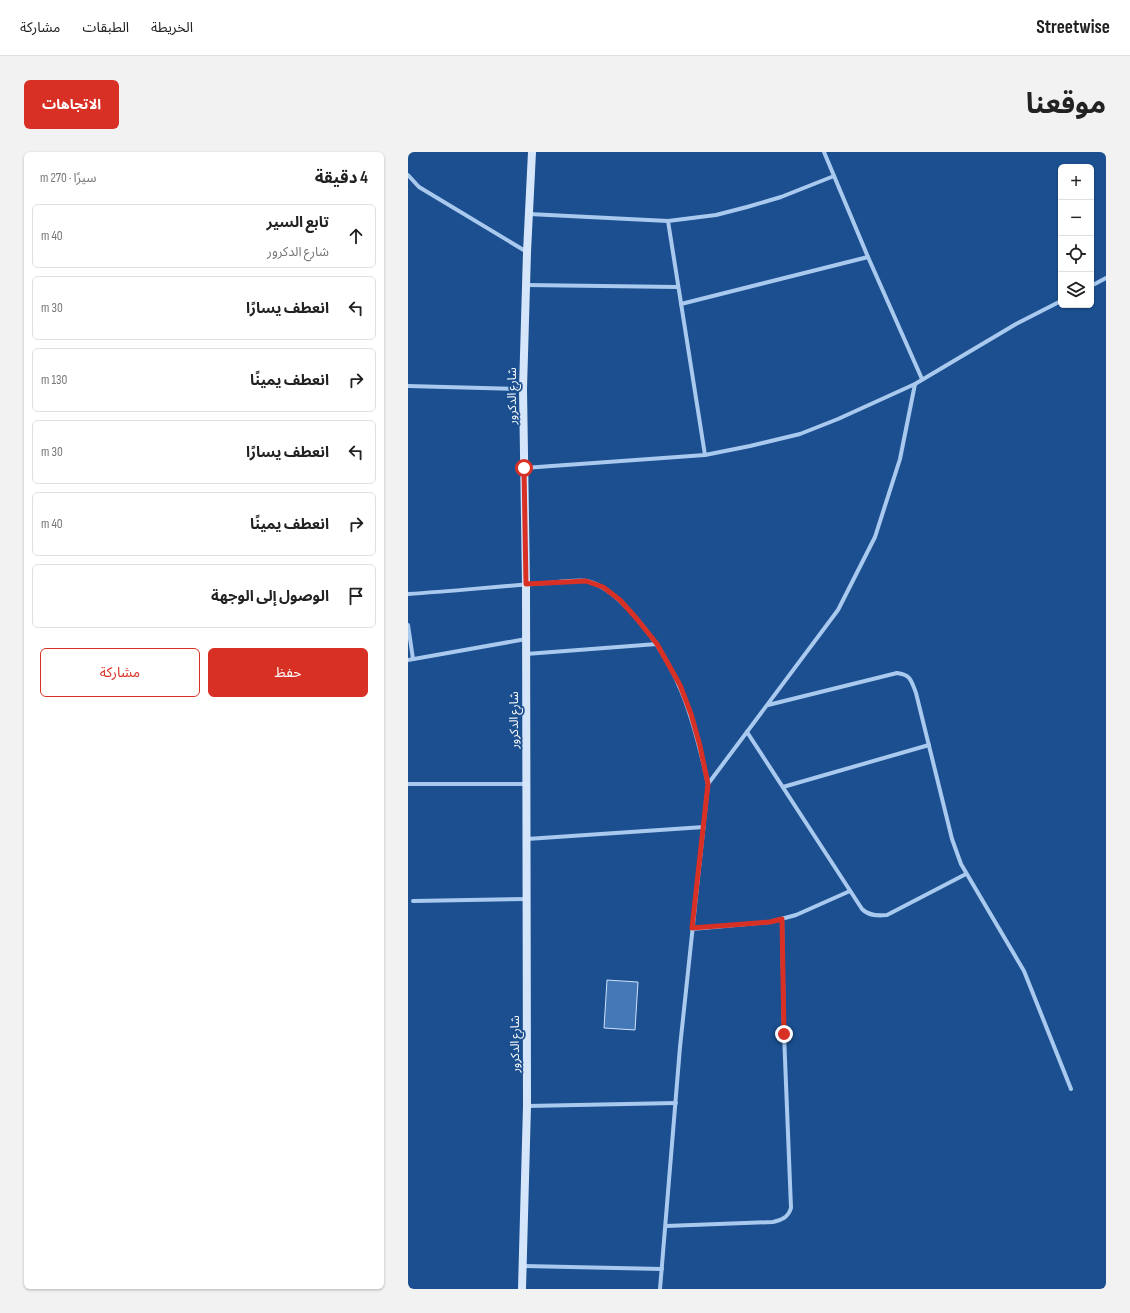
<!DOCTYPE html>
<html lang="ar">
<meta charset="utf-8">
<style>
:root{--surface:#fff;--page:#f2f2f2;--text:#222;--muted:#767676;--line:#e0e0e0;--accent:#d93025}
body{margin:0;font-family:"Sofia Sans Condensed","Noto Sans Arabic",sans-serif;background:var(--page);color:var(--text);direction:rtl}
.controls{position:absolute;right:12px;top:12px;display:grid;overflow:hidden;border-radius:6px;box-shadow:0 1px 3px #0004}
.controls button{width:36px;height:36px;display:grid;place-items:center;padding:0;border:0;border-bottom:1px solid var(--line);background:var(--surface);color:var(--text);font:20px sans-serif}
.stop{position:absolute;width:12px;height:12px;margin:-9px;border:3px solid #d93025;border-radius:50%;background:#fff}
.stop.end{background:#d93025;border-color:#fff;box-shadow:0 1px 4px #0008}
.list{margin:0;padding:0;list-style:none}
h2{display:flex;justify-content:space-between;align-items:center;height:52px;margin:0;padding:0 16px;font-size:17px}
h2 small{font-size:13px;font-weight:400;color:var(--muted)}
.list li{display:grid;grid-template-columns:26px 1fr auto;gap:12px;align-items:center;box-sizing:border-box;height:64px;margin:0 8px 8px;padding:0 8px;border:1px solid var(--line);border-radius:6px}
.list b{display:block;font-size:15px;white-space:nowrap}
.list p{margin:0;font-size:13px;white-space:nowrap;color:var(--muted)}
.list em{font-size:13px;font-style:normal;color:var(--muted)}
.actions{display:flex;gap:8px;padding:12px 16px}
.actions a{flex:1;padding:9px 0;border:1px solid var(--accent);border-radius:6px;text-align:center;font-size:14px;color:var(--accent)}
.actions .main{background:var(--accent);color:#fff}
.icon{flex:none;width:22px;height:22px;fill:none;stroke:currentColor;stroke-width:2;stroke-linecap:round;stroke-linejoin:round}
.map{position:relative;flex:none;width:698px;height:1137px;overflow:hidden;direction:ltr;border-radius:6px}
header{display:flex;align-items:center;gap:24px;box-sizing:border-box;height:56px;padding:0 20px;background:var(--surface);border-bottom:1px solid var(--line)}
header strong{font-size:19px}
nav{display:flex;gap:22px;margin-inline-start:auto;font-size:14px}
.intro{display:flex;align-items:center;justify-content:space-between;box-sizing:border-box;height:96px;padding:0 24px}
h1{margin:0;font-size:28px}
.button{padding:10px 18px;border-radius:6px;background:var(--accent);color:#fff;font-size:14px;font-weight:700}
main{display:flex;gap:24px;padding:0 24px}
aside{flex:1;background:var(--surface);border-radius:6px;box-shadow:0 1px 3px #0004}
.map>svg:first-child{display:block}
.building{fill:#4478b7;stroke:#cfe3fa}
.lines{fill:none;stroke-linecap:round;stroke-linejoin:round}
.street{stroke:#a9c9ee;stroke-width:4}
.secondary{stroke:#d6e6fa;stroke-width:8}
.route{stroke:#d93025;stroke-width:5}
.labels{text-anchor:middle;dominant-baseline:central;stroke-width:3.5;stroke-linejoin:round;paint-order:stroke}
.street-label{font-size:12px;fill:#fff;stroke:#1b4f8f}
</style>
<header>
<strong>Streetwise</strong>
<nav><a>الخريطة</a><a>الطبقات</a><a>مشاركة</a></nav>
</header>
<div class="intro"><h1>موقعنا</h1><a class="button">الاتجاهات</a></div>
<main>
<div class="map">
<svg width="698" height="1137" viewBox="0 0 698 1137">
<rect width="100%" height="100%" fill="#1b4f8f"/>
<polygon class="building" points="199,828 230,830 227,878 196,876"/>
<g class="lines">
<g class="street">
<polyline points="416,0 460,105 514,227"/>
<polyline points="0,23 11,35 119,100"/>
<polyline points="121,62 260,69 308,63 339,55 373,45 426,24"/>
<polyline points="260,69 297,303"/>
<polyline points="118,133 270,135"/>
<polyline points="683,134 698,126"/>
<polyline points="273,152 460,105"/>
<polyline points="0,234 115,237"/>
<polyline points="116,316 297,303 342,294 392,282 430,267 507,232 608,172 653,149"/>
<path d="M0,442c47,-3 93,-8 139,-11 11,-1 31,-4 40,-2 17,4 31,17 42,29 49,52 64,106 79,174l-28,263 -20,242"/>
<polyline points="0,473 5,507"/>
<polyline points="118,502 249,492"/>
<polyline points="0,508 118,487"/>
<path d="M360,553l129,-32c14,2 14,7 19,20l36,146 9,25 63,107 47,118"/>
<path d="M339,580l115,177c7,7 16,7 25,6l79,-41"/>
<polyline points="0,632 118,632"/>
<polyline points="300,632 430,458 467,385 492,307 507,232"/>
<polyline points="375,635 521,593"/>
<polyline points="119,687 296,675"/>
<polyline points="5,749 118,747"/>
<polyline points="284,777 362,770 388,763 442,739"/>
<polyline points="119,954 268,951"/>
<path d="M258,1074l107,-4c8,-2 15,-4 18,-14l-7,-174 -2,-115"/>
<polyline points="116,1114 254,1117"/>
</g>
<polyline class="secondary" points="114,1137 119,954 118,432 115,237 119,100 124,0"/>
</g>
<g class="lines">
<polyline class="route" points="116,316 118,432 178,429 195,435 212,448 229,467 249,492 272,533 283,562 292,594 300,632 284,776 362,770 374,767 376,882"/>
</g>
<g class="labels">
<g class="street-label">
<text transform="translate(104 244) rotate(-90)">شارع الدكرور</text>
<text transform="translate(106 568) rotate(-90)">شارع الدكرور</text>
<text transform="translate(107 892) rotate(-90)">شارع الدكرور</text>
</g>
</g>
</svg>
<div class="controls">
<button>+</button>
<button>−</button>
<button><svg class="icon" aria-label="locate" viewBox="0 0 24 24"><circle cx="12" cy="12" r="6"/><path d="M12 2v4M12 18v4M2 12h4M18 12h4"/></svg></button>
<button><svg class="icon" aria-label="layers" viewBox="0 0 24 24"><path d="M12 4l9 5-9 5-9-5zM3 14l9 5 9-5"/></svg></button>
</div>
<div class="stop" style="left:116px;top:316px"></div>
<div class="stop end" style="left:376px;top:882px"></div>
</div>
<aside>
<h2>4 دقيقة<small>سيرًا · 270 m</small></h2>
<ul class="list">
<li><svg class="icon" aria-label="ahead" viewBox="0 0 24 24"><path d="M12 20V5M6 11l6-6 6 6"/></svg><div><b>تابع السير</b><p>شارع الدكرور</p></div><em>40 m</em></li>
<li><svg class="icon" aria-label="left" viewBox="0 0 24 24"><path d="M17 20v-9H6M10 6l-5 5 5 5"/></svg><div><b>انعطف يسارًا</b></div><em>30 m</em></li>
<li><svg class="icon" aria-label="right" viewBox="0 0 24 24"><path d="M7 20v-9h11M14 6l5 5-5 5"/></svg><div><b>انعطف يمينًا</b></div><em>130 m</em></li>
<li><svg class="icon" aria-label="left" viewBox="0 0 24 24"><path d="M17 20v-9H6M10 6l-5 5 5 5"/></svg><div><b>انعطف يسارًا</b></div><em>30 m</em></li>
<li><svg class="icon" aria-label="right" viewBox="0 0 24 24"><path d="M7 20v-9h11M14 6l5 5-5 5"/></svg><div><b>انعطف يمينًا</b></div><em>40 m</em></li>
<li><svg class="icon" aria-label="arrive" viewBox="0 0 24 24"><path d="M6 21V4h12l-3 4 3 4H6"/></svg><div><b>الوصول إلى الوجهة</b></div></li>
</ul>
<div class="actions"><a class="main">حفظ</a><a>مشاركة</a></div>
</aside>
</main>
